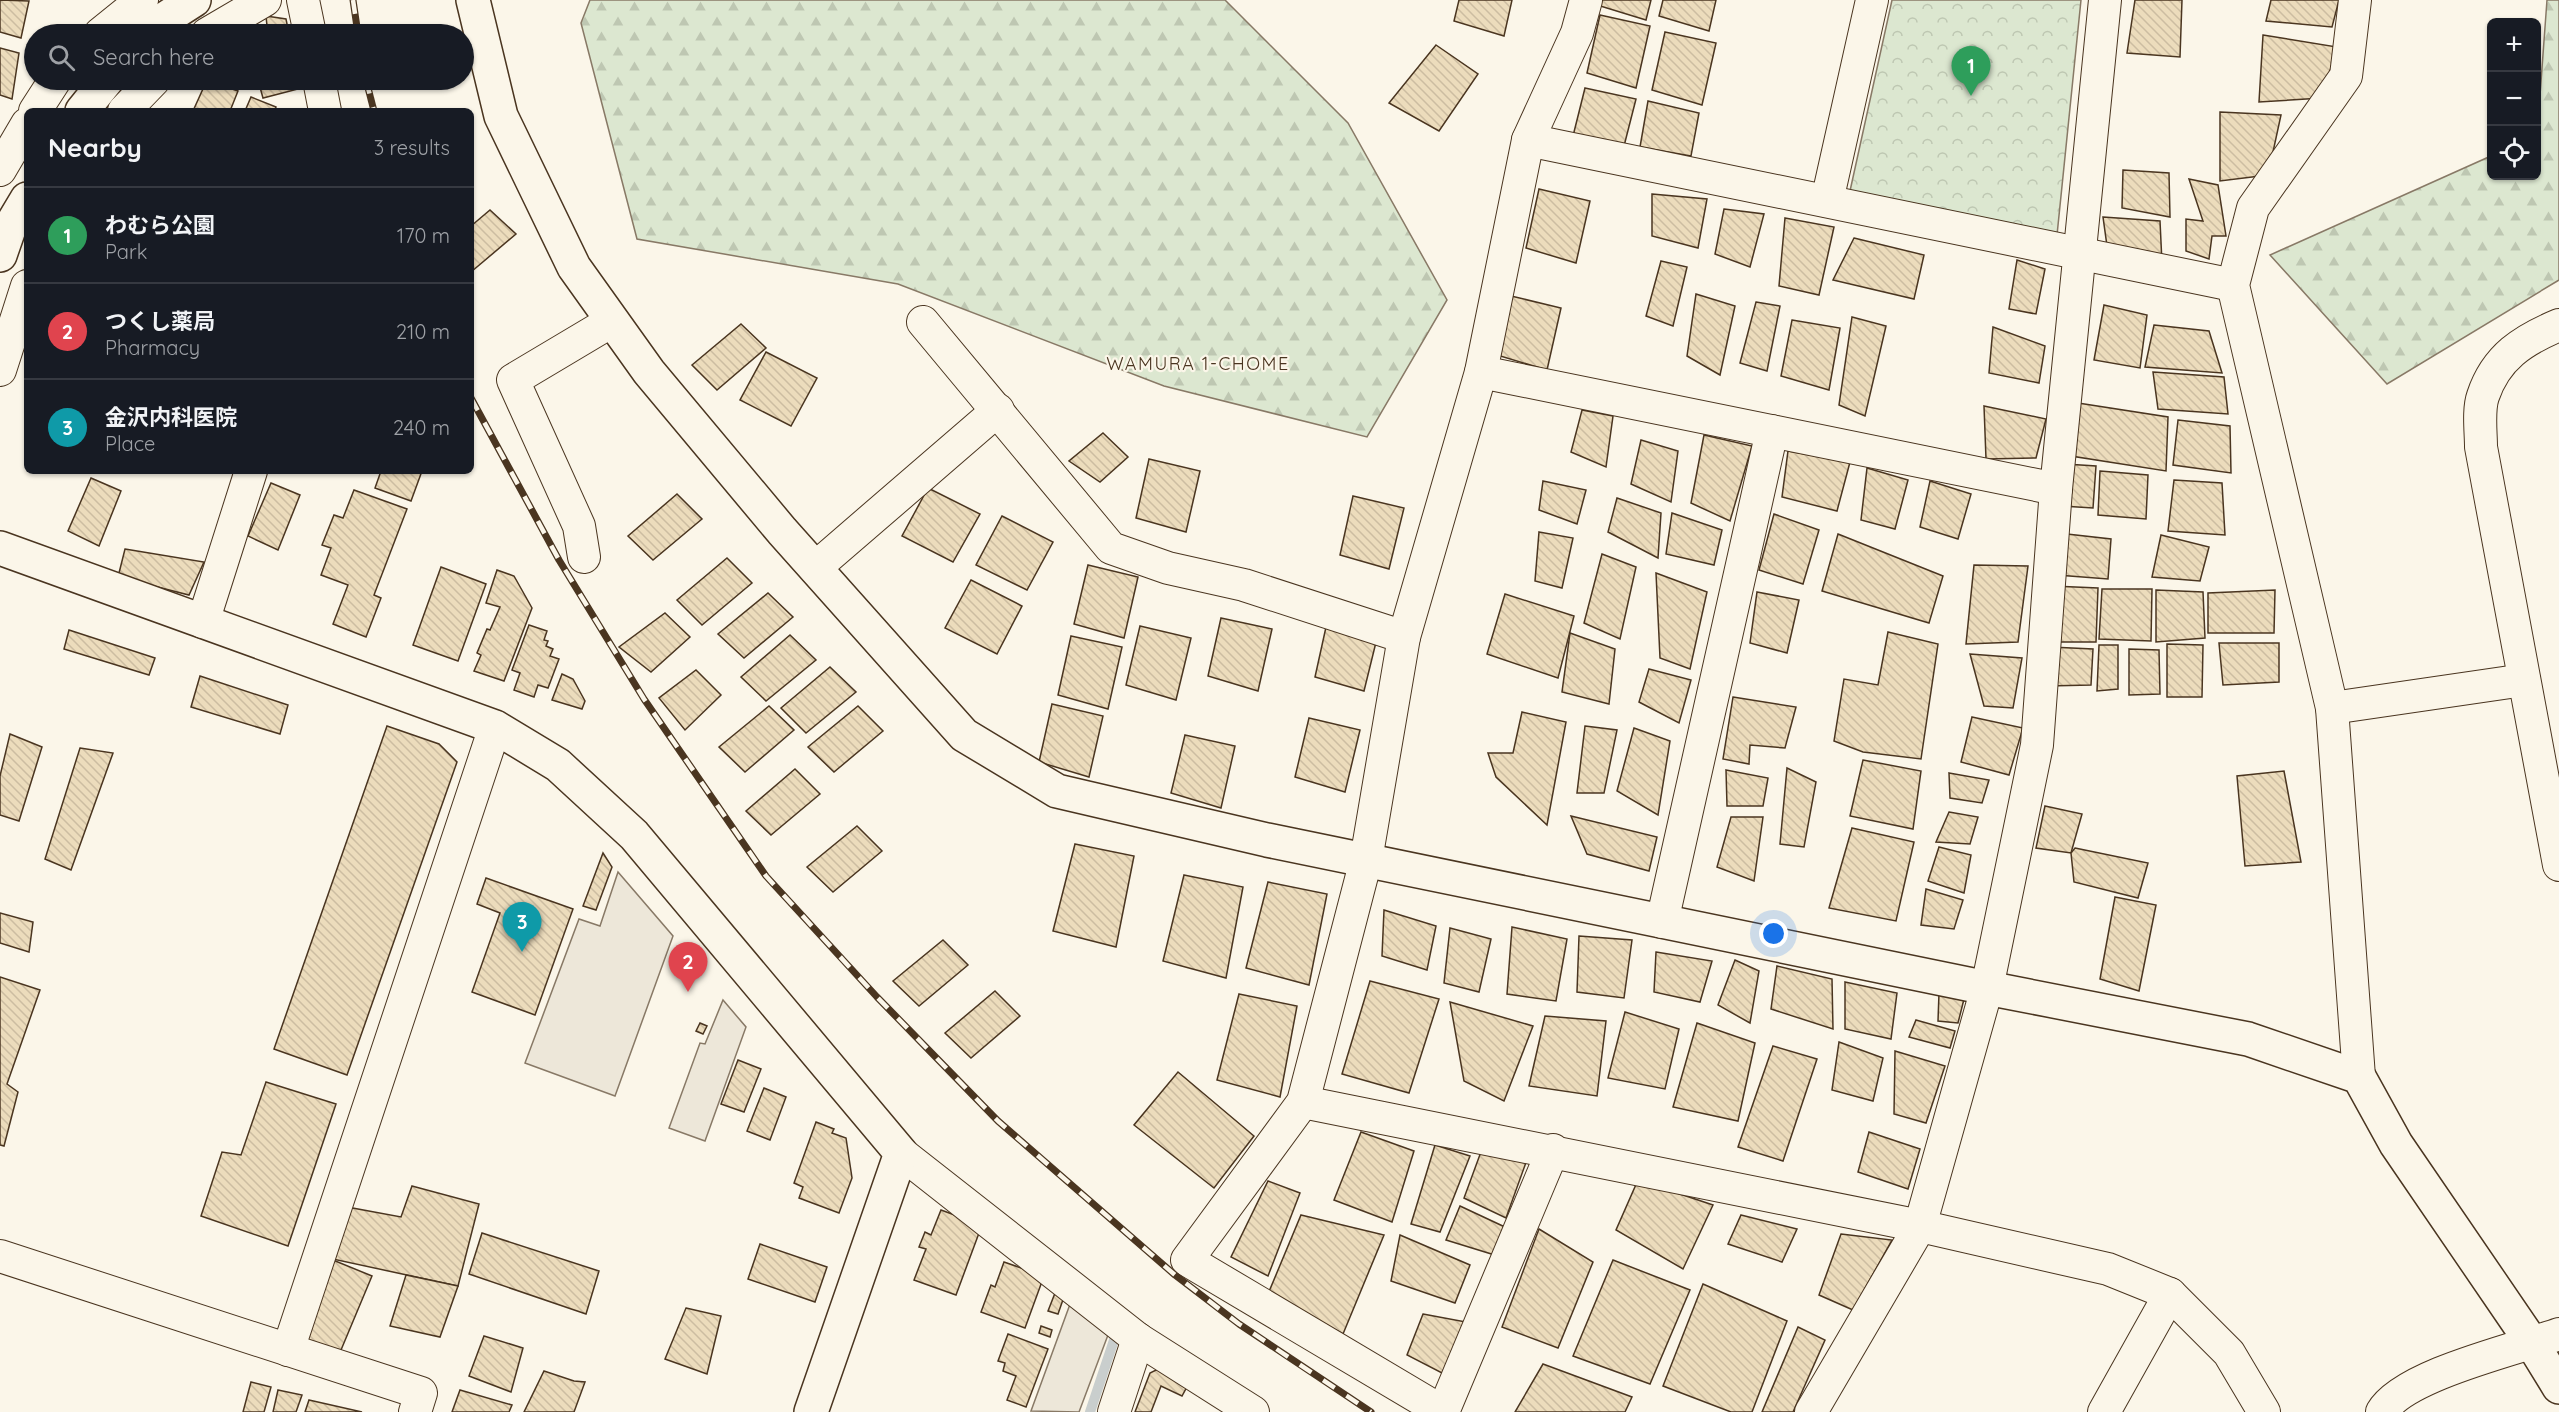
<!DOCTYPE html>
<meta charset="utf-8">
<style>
:root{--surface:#171b24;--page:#20242c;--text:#f1f3f6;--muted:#9ea1a6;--line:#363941;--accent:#0b8043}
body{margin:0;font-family:Quicksand,"Noto Sans JP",sans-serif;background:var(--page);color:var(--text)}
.controls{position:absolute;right:18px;top:18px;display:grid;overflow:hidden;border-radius:9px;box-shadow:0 2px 4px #0004}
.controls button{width:54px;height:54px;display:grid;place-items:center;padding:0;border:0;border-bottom:2px solid var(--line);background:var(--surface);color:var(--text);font:30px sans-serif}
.you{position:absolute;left:1774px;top:934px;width:21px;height:21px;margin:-15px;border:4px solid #fff;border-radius:50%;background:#1a73e8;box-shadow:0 0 0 9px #1a73e833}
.badge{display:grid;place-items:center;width:39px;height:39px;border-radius:50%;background:var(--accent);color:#fff;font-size:20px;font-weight:700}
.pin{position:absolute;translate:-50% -50px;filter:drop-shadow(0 2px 3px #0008)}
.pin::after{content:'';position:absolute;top:32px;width:21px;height:18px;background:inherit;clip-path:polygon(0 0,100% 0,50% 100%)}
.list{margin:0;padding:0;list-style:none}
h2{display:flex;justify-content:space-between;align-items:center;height:78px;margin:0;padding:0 24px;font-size:26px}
h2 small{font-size:20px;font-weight:400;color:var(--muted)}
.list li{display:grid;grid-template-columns:39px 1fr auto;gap:18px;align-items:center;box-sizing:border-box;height:96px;padding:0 24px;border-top:2px solid var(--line)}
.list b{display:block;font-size:22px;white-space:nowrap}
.list p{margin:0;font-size:20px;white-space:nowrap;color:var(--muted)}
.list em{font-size:20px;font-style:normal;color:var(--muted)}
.icon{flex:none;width:33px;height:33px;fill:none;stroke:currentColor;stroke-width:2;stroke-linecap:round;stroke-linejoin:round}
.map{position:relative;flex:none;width:2559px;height:1412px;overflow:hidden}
.search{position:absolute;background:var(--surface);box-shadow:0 2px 4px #0004;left:24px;top:24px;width:450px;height:66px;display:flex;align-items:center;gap:15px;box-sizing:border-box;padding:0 21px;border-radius:33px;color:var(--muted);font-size:22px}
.panel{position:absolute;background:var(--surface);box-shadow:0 2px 4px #0004;left:24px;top:108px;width:450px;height:366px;border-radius:9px}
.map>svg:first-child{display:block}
.forest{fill:url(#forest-firs);stroke:#887966;stroke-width:1.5}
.park{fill:url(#park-crowns);stroke:#887966;stroke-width:1.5}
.parking{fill:#ede7d9;stroke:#887966;stroke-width:1.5}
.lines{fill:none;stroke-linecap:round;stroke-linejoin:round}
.stream{stroke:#c9cecd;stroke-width:10}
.building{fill:url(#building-back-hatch);stroke:#4a3520;stroke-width:1.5}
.street-casing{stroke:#4a3520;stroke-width:34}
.secondary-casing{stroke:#4a3520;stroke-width:36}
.street{stroke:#fbf6e9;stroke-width:32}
.secondary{stroke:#fbf6e9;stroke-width:33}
.rail-casing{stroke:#4a3520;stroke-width:7}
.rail{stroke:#fbf6e9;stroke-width:4.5;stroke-dasharray:14;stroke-linecap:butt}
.labels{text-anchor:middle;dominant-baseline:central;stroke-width:4.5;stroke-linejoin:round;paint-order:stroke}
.neighbourhood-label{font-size:18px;letter-spacing:1.5px;fill:#4a3520;stroke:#fbf6e9}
</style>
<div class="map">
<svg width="2559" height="1412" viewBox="0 0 2559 1412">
<defs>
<pattern id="forest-firs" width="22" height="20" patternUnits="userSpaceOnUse" patternTransform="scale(1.5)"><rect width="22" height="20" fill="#dce7d0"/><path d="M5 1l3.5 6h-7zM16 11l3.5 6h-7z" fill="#bec7b2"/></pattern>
<pattern id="park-crowns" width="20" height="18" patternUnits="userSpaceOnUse" patternTransform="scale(1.5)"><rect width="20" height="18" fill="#dce7d0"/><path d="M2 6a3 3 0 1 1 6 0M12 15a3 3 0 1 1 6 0" fill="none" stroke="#bec7b2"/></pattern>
<pattern id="building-back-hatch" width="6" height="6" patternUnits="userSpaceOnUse" patternTransform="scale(1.5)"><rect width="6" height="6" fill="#ecdcbc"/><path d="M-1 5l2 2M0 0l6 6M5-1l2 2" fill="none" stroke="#ccbda1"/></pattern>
</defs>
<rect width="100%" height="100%" fill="#fbf6e9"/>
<g class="forest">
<polygon points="590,0 1225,0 1348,123 1447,300 1367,437 1164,386 898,284 637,239 581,23"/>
<polygon points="2547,0 2559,0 2559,280 2387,384 2270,255 2491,156 2492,176 2536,176 2537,136"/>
</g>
<polygon class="park" points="1892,0 2081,0 2057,235 1850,191"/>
<g class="parking">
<polygon points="618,872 673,936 615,1096 525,1063 579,919 600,926"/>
<polygon points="723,1000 746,1027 705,1141 669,1128 700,1043 705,1044"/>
<polygon points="1073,1296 1111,1327 1079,1412 1031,1411"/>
</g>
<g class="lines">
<polyline class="stream" points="1090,1412 1116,1334"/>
</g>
<g class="building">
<polygon points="0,0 29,1 21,38 0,32"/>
<polygon points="1459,0 1512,0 1504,36 1454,21"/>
<polygon points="1598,0 1651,0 1646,20 1597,5"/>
<polygon points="1663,0 1716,0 1709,31 1659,16"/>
<polygon points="2135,0 2182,0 2180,57 2127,53"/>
<polygon points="2271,0 2339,0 2332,27 2266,21"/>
<polygon points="1600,15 1650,26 1636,88 1587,73"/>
<polygon points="266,16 286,19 289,34 247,34 246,30 267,26"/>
<polygon points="1665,32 1716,43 1702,105 1652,90"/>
<polygon points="2263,35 2337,47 2322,98 2259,102"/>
<polygon points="1436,45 1478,74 1439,131 1389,103"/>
<polygon points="0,48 19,53 12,99 0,95"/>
<polygon points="207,80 238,91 230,111 193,111"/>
<polygon points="258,80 297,80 298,89 263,98"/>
<polygon points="1585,88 1636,99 1623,150 1573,136"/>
<polygon points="251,97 276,107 275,111 245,111"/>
<polygon points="1648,101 1699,113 1691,156 1640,147"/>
<polygon points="2220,112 2281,115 2268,175 2220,181"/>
<polygon points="2123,170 2169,173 2170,217 2122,208"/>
<polygon points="2189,179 2218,185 2226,236 2212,236 2209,259 2186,251 2186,219 2203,221"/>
<polygon points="1539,189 1590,201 1576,263 1526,248"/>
<polygon points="1652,194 1707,199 1698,248 1652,236"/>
<polygon points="1724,209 1764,214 1750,267 1715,254"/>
<polygon points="490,210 516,234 471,272 471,226"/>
<polygon points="2103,217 2160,221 2162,263 2108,253"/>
<polygon points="1785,218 1834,227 1819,295 1779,286"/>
<polygon points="1854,238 1924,255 1914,299 1833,280"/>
<polygon points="2017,260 2045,269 2036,314 2009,309"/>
<polygon points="1661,261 1687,267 1673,326 1646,316"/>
<polygon points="1696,294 1735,306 1720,375 1687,356"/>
<polygon points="1511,296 1561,308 1547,370 1497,355"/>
<polygon points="1756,302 1780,306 1767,371 1740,363"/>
<polygon points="2104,305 2147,315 2140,368 2094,360"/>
<polygon points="1852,317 1886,326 1865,416 1839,405"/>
<polygon points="1792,320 1840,328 1829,390 1781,376"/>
<polygon points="741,324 766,348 717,390 692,365"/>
<polygon points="2154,325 2209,331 2222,373 2145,367"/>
<polygon points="1993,327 2045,346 2039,383 1989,373"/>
<polygon points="766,352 817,378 791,426 740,400"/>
<polygon points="2153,372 2224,377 2228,414 2158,409"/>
<polygon points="2078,403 2168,417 2166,471 2071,456"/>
<polygon points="1984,406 2046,419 2036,458 1986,459"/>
<polygon points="1582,410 1613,416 1606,467 1571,452"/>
<polygon points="2178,420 2230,426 2231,473 2173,465"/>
<polygon points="1103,433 1128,457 1100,482 1069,461"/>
<polygon points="1704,435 1752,446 1730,521 1691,503"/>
<polygon points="1641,440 1678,451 1671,502 1631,484"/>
<polygon points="1788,451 1850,462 1837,511 1782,497"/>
<polygon points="1149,459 1200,471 1186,532 1136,518"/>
<polygon points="2065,464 2096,466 2093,508 2062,506"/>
<polygon points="1867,468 1908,480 1895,529 1861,520"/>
<polygon points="381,471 422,471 411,501 375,488"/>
<polygon points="2100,471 2148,475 2146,519 2098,515"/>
<polygon points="91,478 121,491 99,546 68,531"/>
<polygon points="2174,480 2222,483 2225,535 2168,531"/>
<polygon points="1543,481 1586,490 1577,524 1539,510"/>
<polygon points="1930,481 1971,494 1958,539 1920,527"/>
<polygon points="271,483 300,495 278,550 248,536"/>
<polygon points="928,488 980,514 953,562 902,536"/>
<polygon points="354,490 407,509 374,595 381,598 366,637 333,624 348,585 321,575 331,548 322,545 334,515 343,518"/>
<polygon points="677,494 702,519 653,560 628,536"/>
<polygon points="1353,496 1404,508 1389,569 1340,555"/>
<polygon points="1617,498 1661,513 1658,558 1608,532"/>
<polygon points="1672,513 1722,530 1714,565 1666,554"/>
<polygon points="1774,514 1819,530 1803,584 1759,570"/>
<polygon points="1002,516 1053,542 1027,590 976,565"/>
<polygon points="1539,532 1573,538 1562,588 1535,581"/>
<polygon points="2058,533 2111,539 2108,579 2057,575"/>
<polygon points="1838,534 1943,576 1929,623 1822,591"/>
<polygon points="2161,535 2209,547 2200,581 2152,577"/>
<polygon points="125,549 204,562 189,595 118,577"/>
<polygon points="1602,554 1636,567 1620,639 1584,623"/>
<polygon points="727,558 752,583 702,625 677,600"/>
<polygon points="1088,565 1138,577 1124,638 1074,624"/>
<polygon points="1974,565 2028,566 2018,642 1966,644"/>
<polygon points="441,567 486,584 458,661 413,645"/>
<polygon points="497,570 514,576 532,608 504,681 474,671 481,655 477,653 487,629 490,630 500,607 486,603"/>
<polygon points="1656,573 1707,592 1690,669 1660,658"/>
<polygon points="971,580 1022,606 997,654 945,628"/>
<polygon points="2052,586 2098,588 2096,642 2049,642"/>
<polygon points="2102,589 2152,589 2151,641 2099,639"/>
<polygon points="2156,590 2203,592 2205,638 2156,642"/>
<polygon points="2275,590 2274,633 2208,633 2208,593"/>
<polygon points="1757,592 1799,600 1787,653 1750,643"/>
<polygon points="768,593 793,617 744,658 718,634"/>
<polygon points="1505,594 1574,616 1558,678 1487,654"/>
<polygon points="665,613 690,637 651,672 619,647"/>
<polygon points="1221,618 1272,629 1258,691 1208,676"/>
<polygon points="1328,618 1379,630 1364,691 1315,677"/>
<polygon points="529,625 547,631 544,640 548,641 546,646 553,649 550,656 559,659 548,688 538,685 534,697 514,690 520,673 512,670"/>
<polygon points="1140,626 1191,638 1176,700 1126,685"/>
<polygon points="69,630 155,658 149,675 64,649"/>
<polygon points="1888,632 1938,644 1921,759 1863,752 1834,741 1844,679 1878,685"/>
<polygon points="1570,633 1615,649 1609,704 1562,692"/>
<polygon points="790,635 816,660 766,701 741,677"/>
<polygon points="1071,636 1122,647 1108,709 1058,695"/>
<polygon points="2219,643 2279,643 2279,682 2223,685"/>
<polygon points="2167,644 2203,645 2202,697 2167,697"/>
<polygon points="2099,645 2118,645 2118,689 2097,691"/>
<polygon points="2050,647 2093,649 2091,685 2047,686"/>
<polygon points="2129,649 2159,650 2160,694 2129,695"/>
<polygon points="1970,654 2022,658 2013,708 1984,706"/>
<polygon points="830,667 856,692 806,733 781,708"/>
<polygon points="1649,669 1691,680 1679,723 1639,702"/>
<polygon points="696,670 721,695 685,730 659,698"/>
<polygon points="562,674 573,679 585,701 582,709 552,700"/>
<polygon points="200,676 288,705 280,734 191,707"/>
<polygon points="1733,697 1796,707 1785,748 1750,745 1749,764 1723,759"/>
<polygon points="1052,704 1103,716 1089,777 1039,762"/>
<polygon points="769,706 794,730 745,772 719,747"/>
<polygon points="858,706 883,731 834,772 808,747"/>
<polygon points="1522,712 1566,722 1547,825 1496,777 1488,753 1513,753"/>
<polygon points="1972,717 2023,728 2009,775 1961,762"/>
<polygon points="1309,718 1360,730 1345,792 1295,777"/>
<polygon points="387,726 439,744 457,762 347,1075 274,1049"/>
<polygon points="1585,726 1617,730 1604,793 1577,793"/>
<polygon points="1634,728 1670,741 1658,815 1617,791"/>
<polygon points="10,734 42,747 19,821 0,815 0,776"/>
<polygon points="1185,735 1235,746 1221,808 1171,793"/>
<polygon points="80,748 113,753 71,870 45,859"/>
<polygon points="1863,760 1921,771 1913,829 1850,816"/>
<polygon points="1787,768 1816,782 1804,847 1780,844"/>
<polygon points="795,769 820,794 771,835 746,811"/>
<polygon points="1726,770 1768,778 1763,806 1727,806"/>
<polygon points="2284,771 2301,862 2245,866 2237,776"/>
<polygon points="1949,773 1989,780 1982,803 1950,798"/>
<polygon points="2045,806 2082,814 2071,853 2036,848"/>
<polygon points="1949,812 1978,817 1970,844 1936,842"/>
<polygon points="1571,816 1657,837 1649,871 1587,854"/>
<polygon points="1731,817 1763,817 1754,881 1717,867"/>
<polygon points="857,826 882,851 833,892 807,867"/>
<polygon points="1852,828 1914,842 1896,921 1829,908"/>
<polygon points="1075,844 1134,856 1116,947 1053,931"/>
<polygon points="1939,847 1971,855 1964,893 1928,881"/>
<polygon points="2075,848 2148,863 2138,898 2074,882 2071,853"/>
<polygon points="603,853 612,867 596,910 583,906"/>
<polygon points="1184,875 1243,887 1226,978 1163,961"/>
<polygon points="486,878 573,909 535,1015 472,992 500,913 477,904"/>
<polygon points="1268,882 1327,894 1309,985 1246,968"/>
<polygon points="1926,889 1963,900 1954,929 1921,925"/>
<polygon points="2115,897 2156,905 2139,991 2100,979"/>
<polygon points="1384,910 1436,926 1427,970 1382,956"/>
<polygon points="0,913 33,922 29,952 0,943"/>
<polygon points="1512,927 1567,939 1556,1001 1507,994"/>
<polygon points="1450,928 1491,939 1479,992 1444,983"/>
<polygon points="1579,936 1632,940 1624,998 1577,992"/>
<polygon points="943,940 968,965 919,1006 893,981"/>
<polygon points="1656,952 1712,961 1700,1002 1654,992"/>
<polygon points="1735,960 1759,971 1750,1023 1718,1005"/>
<polygon points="1777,966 1832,979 1833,1029 1771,1009"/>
<polygon points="0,977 40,990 7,1084 18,1092 4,1146 0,1145"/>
<polygon points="1370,981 1439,999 1409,1093 1342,1074"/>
<polygon points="1845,982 1897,993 1891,1039 1845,1029"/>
<polygon points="995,991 1020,1016 971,1058 945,1033"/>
<polygon points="1939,993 1964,999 1958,1023 1938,1021"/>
<polygon points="1239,994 1297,1006 1280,1097 1217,1080"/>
<polygon points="1450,1002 1533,1026 1504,1101 1464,1081"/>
<polygon points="1625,1012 1679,1029 1665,1089 1608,1078"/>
<polygon points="1545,1016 1606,1021 1597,1096 1529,1086"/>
<polygon points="1916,1020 1955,1031 1950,1048 1909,1037"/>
<polygon points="700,1023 707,1026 703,1034 696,1031"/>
<polygon points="1697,1023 1755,1043 1738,1121 1673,1107"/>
<polygon points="1839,1042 1883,1058 1873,1101 1832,1090"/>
<polygon points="1773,1046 1817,1059 1783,1161 1738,1147"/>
<polygon points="1895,1051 1945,1066 1926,1123 1894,1114"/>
<polygon points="738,1060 761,1069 744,1112 721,1104"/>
<polygon points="1178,1072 1254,1136 1214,1188 1134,1125"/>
<polygon points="266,1082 336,1104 288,1246 201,1216 222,1152 241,1155"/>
<polygon points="764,1088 786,1097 770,1140 747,1131"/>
<polygon points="816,1122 834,1129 832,1133 846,1138 852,1178 839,1213 799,1198 803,1187 794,1183"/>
<polygon points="1361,1132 1414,1151 1392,1222 1334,1200"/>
<polygon points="1869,1132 1920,1149 1908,1189 1858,1172"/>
<polygon points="1435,1145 1470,1156 1440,1232 1411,1224"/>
<polygon points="1482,1149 1529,1154 1506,1218 1464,1198"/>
<polygon points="1638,1180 1713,1205 1683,1269 1616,1230"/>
<polygon points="1268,1181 1300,1193 1268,1276 1231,1257"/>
<polygon points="412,1186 479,1204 458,1286 328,1258 336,1205 401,1217"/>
<polygon points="1460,1206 1507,1228 1498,1256 1446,1240"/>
<polygon points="941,1210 982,1225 956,1295 914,1280 926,1249 919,1247 925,1232 931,1235"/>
<polygon points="1301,1215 1384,1235 1343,1334 1268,1294"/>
<polygon points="1741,1215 1797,1229 1782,1262 1728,1244"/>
<polygon points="1539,1229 1593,1262 1558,1348 1502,1327"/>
<polygon points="482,1233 599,1271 586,1314 469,1274"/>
<polygon points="1841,1234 1892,1240 1853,1310 1819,1295"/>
<polygon points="1400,1235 1470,1265 1455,1303 1391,1281"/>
<polygon points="760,1244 827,1267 815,1302 748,1279"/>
<polygon points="328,1258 372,1276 341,1350 301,1344"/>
<polygon points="1613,1260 1690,1290 1650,1384 1573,1356"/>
<polygon points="1004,1262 1044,1276 1025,1328 981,1312 991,1285 995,1287"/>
<polygon points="406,1275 458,1286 440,1337 390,1326"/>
<polygon points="1703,1284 1787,1321 1752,1412 1731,1412 1663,1386"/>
<polygon points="1057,1288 1066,1291 1058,1314 1048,1311"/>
<polygon points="686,1308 721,1316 707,1374 665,1359"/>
<polygon points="1423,1314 1466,1322 1442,1373 1407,1355"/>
<polygon points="1041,1326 1052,1330 1050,1337 1039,1333"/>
<polygon points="1798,1327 1825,1340 1793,1412 1762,1412"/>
<polygon points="1008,1334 1048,1349 1026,1407 1007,1400 1016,1376 1003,1371 1005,1363 998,1361"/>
<polygon points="484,1336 523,1348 511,1392 469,1376"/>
<polygon points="1543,1364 1632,1397 1625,1412 1515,1412"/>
<polygon points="1162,1367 1189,1383 1182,1396 1161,1386 1151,1412 1135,1412 1150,1373"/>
<polygon points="544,1371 574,1381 585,1382 574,1412 524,1412"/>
<polygon points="251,1382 271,1387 264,1412 243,1412"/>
<polygon points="278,1390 302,1395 296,1412 273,1412"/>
<polygon points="460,1390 512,1405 509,1412 452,1412"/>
<polygon points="309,1400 362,1412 305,1412"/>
</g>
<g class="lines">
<g class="street-casing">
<g id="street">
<polyline points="303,0 310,34"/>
<polyline points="2355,0 2346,76 2253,208 2233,285 2332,708 2359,1077"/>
<polyline points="100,34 142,0"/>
<polyline points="207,34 265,0"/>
<polyline points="319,80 325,111"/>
<polyline points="35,111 55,80"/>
<polyline points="124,111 154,80"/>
<polyline points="1528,140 2233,285"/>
<polyline points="0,170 27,124"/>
<polyline points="1827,201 1872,0"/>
<polyline points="923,322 1111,548 1168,568 1244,585 1404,637"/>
<path d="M2559,325c-36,15 -63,32 -76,71 -5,14 -2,36 -2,51l78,418"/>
<polyline points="0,370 27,286"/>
<polyline points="1481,372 2056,489"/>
<polyline points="584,557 579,526 513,380 612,321"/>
<polyline points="815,568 998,410"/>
<polyline points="203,622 251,471"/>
<polyline points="2332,708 2524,680"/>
<polyline points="1662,922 1772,431"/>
<polyline points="1303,1102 1920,1226 2108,1269 2170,1294 2229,1353 2264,1412"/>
<polyline points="901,1153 1138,1339 1253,1412"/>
<polyline points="0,1256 421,1393 415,1412"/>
<polyline points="288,1350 495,727"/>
<polyline points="1114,1412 1138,1339"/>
<polyline points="1443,1412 1187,1260 1303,1102 1366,860 1404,637 1481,372 1528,140 1577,33 1586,0"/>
<polyline points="1443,1412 1553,1150"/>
<polyline points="1811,1412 1920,1226 1987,988 2037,745 2056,489 2105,0"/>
<polyline points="2104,1412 2170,1294"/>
<path d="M2382,1412c21,-37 135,-63 177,-78"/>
</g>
</g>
<g class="secondary-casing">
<g id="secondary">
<polyline points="473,0 501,116 574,267 649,372 782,531 964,735 1057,791 1267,840 1987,988 2248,1039 2359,1077 2396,1144 2532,1343 2559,1387"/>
<polyline points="144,34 149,29 194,0"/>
<polyline points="82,111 107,80"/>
<polyline points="0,255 9,229 27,199"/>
<polyline points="0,548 495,727 558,765 634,835 901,1153 811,1412"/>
</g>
</g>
<use href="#street" class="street"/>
<use href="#secondary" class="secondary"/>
<g class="rail-casing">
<g id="rail">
<polyline points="353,0 358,34"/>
<polyline points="366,80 374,111"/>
<polyline points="471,398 559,560 644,699 766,876 877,997 998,1121 1175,1275 1239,1324 1371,1412"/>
</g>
</g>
<use href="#rail" class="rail"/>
</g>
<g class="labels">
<g class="neighbourhood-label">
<text x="1198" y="363">WAMURA 1-CHOME</text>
</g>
</g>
</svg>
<div class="controls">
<button>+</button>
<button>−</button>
<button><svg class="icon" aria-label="locate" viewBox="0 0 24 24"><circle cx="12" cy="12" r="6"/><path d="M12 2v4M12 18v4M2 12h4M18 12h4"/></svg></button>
</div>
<div class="you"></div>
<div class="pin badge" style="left:1971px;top:96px;background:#2e9e5b">1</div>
<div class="pin badge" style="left:688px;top:992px;background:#e0444e">2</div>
<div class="pin badge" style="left:522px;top:952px;background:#0f9aa8">3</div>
<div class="search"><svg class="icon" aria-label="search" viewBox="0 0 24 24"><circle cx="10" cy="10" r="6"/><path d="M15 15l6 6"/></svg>Search here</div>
<section class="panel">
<h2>Nearby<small>3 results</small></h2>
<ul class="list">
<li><span class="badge" style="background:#2e9e5b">1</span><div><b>わむら公園</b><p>Park</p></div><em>170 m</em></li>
<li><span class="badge" style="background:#e0444e">2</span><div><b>つくし薬局</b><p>Pharmacy</p></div><em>210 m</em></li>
<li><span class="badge" style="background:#0f9aa8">3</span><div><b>金沢内科医院</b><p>Place</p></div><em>240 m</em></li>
</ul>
</section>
</div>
